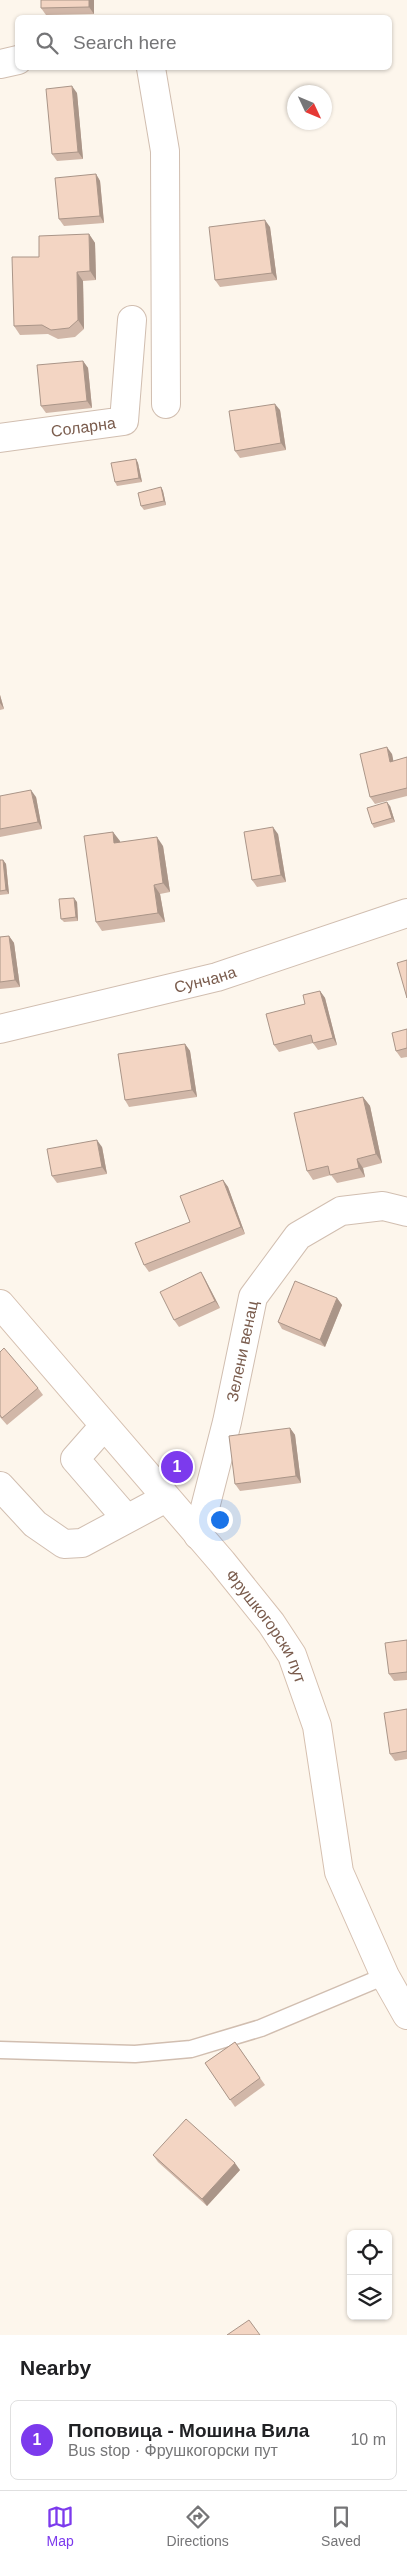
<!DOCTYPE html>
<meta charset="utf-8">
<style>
:root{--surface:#fff;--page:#f6f6f6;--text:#202124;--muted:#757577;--line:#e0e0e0;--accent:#7c3aed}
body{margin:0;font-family:Arial,sans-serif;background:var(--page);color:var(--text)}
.controls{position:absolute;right:15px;bottom:15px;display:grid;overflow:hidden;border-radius:8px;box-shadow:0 1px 4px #0004}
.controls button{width:45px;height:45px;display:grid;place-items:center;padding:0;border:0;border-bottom:1px solid var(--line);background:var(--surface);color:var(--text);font:25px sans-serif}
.compass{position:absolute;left:287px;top:85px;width:45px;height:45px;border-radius:50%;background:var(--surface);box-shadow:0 1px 4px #0004;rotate:134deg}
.you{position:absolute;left:219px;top:1519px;width:18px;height:18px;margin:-12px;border:4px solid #fff;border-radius:50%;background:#1a73e8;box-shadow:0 0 0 8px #1a73e833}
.badge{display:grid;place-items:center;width:32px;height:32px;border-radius:50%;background:var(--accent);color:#fff;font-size:16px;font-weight:700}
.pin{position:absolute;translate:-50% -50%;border:2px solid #fff;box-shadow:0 1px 5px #0006}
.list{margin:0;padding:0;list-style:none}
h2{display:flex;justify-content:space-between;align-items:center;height:65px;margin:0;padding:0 20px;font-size:21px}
h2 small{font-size:16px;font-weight:400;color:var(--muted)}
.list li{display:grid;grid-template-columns:32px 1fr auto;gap:15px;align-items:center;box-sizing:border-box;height:80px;margin:0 10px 10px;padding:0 10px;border:1px solid var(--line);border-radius:8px}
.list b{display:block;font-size:19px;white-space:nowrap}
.list p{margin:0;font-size:16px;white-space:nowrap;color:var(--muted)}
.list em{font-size:16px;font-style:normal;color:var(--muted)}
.icon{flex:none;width:28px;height:28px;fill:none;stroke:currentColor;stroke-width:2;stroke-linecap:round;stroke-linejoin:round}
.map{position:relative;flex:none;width:407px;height:2335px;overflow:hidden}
.search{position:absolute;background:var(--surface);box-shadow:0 1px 4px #0004;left:15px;right:15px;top:15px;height:55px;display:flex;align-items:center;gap:12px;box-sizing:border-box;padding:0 18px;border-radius:8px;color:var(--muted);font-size:19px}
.sheet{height:155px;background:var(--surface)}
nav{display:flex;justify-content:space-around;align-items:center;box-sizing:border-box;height:70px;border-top:1px solid var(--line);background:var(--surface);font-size:14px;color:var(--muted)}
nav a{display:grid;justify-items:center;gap:2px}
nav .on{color:var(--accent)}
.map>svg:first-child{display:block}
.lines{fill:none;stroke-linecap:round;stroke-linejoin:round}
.lane-casing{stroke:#d1beb0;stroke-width:19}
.street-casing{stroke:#d1beb0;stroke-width:30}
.secondary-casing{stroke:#d6c0b0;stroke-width:30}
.lane{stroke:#fff;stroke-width:16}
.street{stroke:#fff;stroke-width:28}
.secondary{stroke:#fff;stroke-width:28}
.wall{fill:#d1b7a8}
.shaded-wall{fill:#aa9588}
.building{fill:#f3d5c3;stroke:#aa9588}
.labels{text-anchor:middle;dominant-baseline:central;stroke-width:4.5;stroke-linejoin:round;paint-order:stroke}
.street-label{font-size:16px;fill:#7a5c4d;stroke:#fffaf3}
</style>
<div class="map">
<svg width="407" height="2335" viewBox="0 0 407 2335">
<rect width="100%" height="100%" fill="#fdf6ec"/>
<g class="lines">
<g class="lane-casing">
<polyline id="lane" points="0,2050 135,2054 191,2049 261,2028 385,1976"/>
</g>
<g class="street-casing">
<g id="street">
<polyline points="0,64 18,60"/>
<polyline points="151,68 165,151 166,404"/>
<path id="s1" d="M0,438l124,-17 8,-101"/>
<path id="s2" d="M0,1029l217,-52 190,-64"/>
<polyline points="104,1426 75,1459 126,1518"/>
<polyline points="0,1486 35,1524 64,1544 82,1543 166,1498"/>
<path id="s3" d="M198,1535l29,-113 26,-125 45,-61 43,-25 42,-5 24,6"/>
</g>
</g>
<g class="secondary-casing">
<g id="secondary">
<path id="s4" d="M0,1304l222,258 49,61 21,32 25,71 22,146 46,104 22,39"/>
</g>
</g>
<use href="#lane" class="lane"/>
<use href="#street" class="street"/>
<use href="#secondary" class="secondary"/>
</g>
<g class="wall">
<polygon points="41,0 94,0 94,14 46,15 41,8"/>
<polygon points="77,93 83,159 57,161 52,154"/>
<polygon points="96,174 100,181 104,223 64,226 59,219"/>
<polygon points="270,227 277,280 220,287 215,280"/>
<polygon points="89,234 95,243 96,280 83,281 84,329 75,337 58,339 48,334 20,335 14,326 39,257"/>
<polygon points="83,361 88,368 92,408 46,413 41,406"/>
<polygon points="280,410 286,450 240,458 235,451"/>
<polygon points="136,459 138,463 142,482 117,486 115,482"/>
<polygon points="161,487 163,491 166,505 144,510 141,506"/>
<polygon points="0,695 4,709 0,710"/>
<polygon points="392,754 393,761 407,757 407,796 375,804 370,797"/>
<polygon points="0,796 36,797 42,829 0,837"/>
<polygon points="390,806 395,822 374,828 372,824"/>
<polygon points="113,832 120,842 163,846 170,892 160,894 165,922 102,931 96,922"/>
<polygon points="278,834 286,882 257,887 252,880"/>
<polygon points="0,860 3,860 6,864 9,894 0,895"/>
<polygon points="77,902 78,921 64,922 61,919"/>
<polygon points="9,936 14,943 20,987 0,989 0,937"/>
<polygon points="320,991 325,998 337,1045 318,1050 313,1043 279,1052 274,1045 305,1004"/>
<polygon points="407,1029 407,1057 401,1058 396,1051"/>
<polygon points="185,1044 190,1051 197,1097 129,1107 125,1100"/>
<polygon points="363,1097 370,1106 382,1163 363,1168 365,1177 337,1183 331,1175 313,1180 307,1171"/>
<polygon points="102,1147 107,1174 57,1183 52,1176"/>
<polygon points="223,1180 228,1187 245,1234 149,1272 144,1265 190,1222"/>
<polygon points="201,1272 205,1279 220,1308 179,1327 174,1320"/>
<polygon points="337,1298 342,1305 325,1347 282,1329 278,1322"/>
<polygon points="0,1352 38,1388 43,1395 7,1425 0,1417"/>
<polygon points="290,1428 295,1435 301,1483 240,1491 235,1484"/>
<polygon points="407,1640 407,1680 394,1681 389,1674"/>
<polygon points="407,1709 407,1759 395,1761 390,1754"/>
<polygon points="235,2042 265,2085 235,2107 205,2063"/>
<polygon points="153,2155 240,2170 207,2206 158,2162"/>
</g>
<g class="shaded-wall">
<polygon points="89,0 94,0 94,14 89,7"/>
<polygon points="72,86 77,93 83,159 78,152"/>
<polygon points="96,174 100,181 104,223 100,216"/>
<polygon points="265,220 270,227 277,280 272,273"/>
<polygon points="89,234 95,243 96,280 90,271"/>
<polygon points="77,272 83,281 84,329 78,320"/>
<polygon points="83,361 88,368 92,408 87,401"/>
<polygon points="275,404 280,410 286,450 281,443"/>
<polygon points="136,459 138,463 142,482 139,478"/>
<polygon points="161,487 163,491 166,505 164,501"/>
<polygon points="0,695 4,709 0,703"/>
<polygon points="387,747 392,754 395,769 390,762"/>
<polygon points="31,790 36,797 42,829 38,822"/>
<polygon points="387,802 390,806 395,822 392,818"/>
<polygon points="273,827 278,834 286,882 281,875"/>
<polygon points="113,832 120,841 121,852 114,843"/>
<polygon points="157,837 163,846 170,892 163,883"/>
<polygon points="3,860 6,864 9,894 6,890"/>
<polygon points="154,885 160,894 165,922 158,913"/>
<polygon points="74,898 77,902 78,921 76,917"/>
<polygon points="9,936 14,943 20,987 15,980"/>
<polygon points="320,991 325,998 337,1045 333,1038"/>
<polygon points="185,1044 190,1051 197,1097 192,1090"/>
<polygon points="363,1097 370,1106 382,1163 376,1154"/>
<polygon points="97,1140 102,1147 107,1174 102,1167"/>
<polygon points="357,1159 363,1168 365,1177 359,1168"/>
<polygon points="223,1180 228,1187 245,1234 241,1227"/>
<polygon points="201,1272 205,1279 220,1308 215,1301"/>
<polygon points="337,1298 342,1305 325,1347 320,1340"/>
<polygon points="290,1428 295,1435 301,1483 296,1476"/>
<polygon points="235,2163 240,2170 207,2206 202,2199"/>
</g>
<g class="building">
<polygon points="41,0 89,0 89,7 41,8"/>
<polygon points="72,86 78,152 52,154 46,89"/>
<polygon points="96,174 100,216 59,219 55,178"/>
<polygon points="265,220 272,273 215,280 209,227"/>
<polygon points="89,234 90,271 77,272 78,320 69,328 51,330 42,325 14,326 12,257 39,257 39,236"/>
<polygon points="83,361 87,401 41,406 37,365"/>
<polygon points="275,404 281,443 235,451 229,411"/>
<polygon points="136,459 139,478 115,482 111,463"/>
<polygon points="161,487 164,501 141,506 138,493"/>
<polygon points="387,747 390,762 407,757 407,788 370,797 360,754"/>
<polygon points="31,790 38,822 0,829 0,796"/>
<polygon points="387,802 392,818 372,824 367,808"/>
<polygon points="273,827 281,875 252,880 244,832"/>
<polygon points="113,832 114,843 157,837 163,883 154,885 158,913 96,922 84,836"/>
<polygon points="0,860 3,860 6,890 0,891"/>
<polygon points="74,898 76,917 61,919 59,899"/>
<polygon points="9,936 15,980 0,982 0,937"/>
<polygon points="407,960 407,998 397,963"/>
<polygon points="320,991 333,1038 313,1043 311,1035 274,1045 266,1014 305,1004 303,995"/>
<polygon points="407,1029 407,1048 396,1051 392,1033"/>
<polygon points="185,1044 192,1090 125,1100 118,1054"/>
<polygon points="363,1097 376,1154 357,1159 359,1168 330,1175 328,1166 307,1171 294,1113"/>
<polygon points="97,1140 102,1167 52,1176 47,1149"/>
<polygon points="223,1180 241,1227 144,1265 135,1243 190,1222 180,1196"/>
<polygon points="201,1272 215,1301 174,1320 160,1292"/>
<polygon points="295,1281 337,1298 320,1340 278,1322"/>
<polygon points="4,1348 38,1388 2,1418 0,1415 0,1352"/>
<polygon points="290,1428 296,1476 235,1484 229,1436"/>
<polygon points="407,1640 407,1672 389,1674 385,1643"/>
<polygon points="407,1709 407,1751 390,1754 384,1713"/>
<polygon points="235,2042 260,2078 230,2100 205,2063"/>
<polygon points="186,2119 235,2163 202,2199 153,2155"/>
<polygon points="249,2320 260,2335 227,2335"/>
</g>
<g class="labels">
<g class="street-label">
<text stroke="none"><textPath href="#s1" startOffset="84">Соларна</textPath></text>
<text stroke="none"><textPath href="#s2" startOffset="211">Сунчана</textPath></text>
<text stroke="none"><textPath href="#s3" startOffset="189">Зелени венац</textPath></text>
<text stroke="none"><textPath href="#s4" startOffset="419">Фрушкогорски пут</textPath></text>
</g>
</g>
</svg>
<div class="controls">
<button><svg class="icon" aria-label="locate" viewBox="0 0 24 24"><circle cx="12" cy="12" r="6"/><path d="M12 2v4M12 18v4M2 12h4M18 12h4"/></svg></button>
<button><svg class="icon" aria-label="layers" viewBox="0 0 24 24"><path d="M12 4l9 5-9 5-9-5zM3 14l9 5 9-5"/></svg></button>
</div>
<svg class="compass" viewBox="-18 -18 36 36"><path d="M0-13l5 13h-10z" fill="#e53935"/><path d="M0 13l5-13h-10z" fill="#757577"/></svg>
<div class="you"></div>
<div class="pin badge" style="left:177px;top:1467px">1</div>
<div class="search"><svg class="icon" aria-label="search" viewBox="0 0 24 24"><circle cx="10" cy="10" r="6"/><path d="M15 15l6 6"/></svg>Search here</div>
</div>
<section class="sheet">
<h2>Nearby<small></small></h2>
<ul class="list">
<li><span class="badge">1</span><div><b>Поповица - Мошина Вила</b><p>Bus stop · Фрушкогорски пут</p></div><em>10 m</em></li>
</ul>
</section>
<nav>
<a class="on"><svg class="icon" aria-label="map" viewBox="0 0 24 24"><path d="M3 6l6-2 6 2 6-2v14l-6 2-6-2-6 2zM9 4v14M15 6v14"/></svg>Map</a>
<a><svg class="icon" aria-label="directions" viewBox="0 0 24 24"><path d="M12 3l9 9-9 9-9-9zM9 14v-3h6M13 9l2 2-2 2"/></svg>Directions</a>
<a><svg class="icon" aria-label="saved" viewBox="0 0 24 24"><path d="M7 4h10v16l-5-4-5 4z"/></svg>Saved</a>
</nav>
